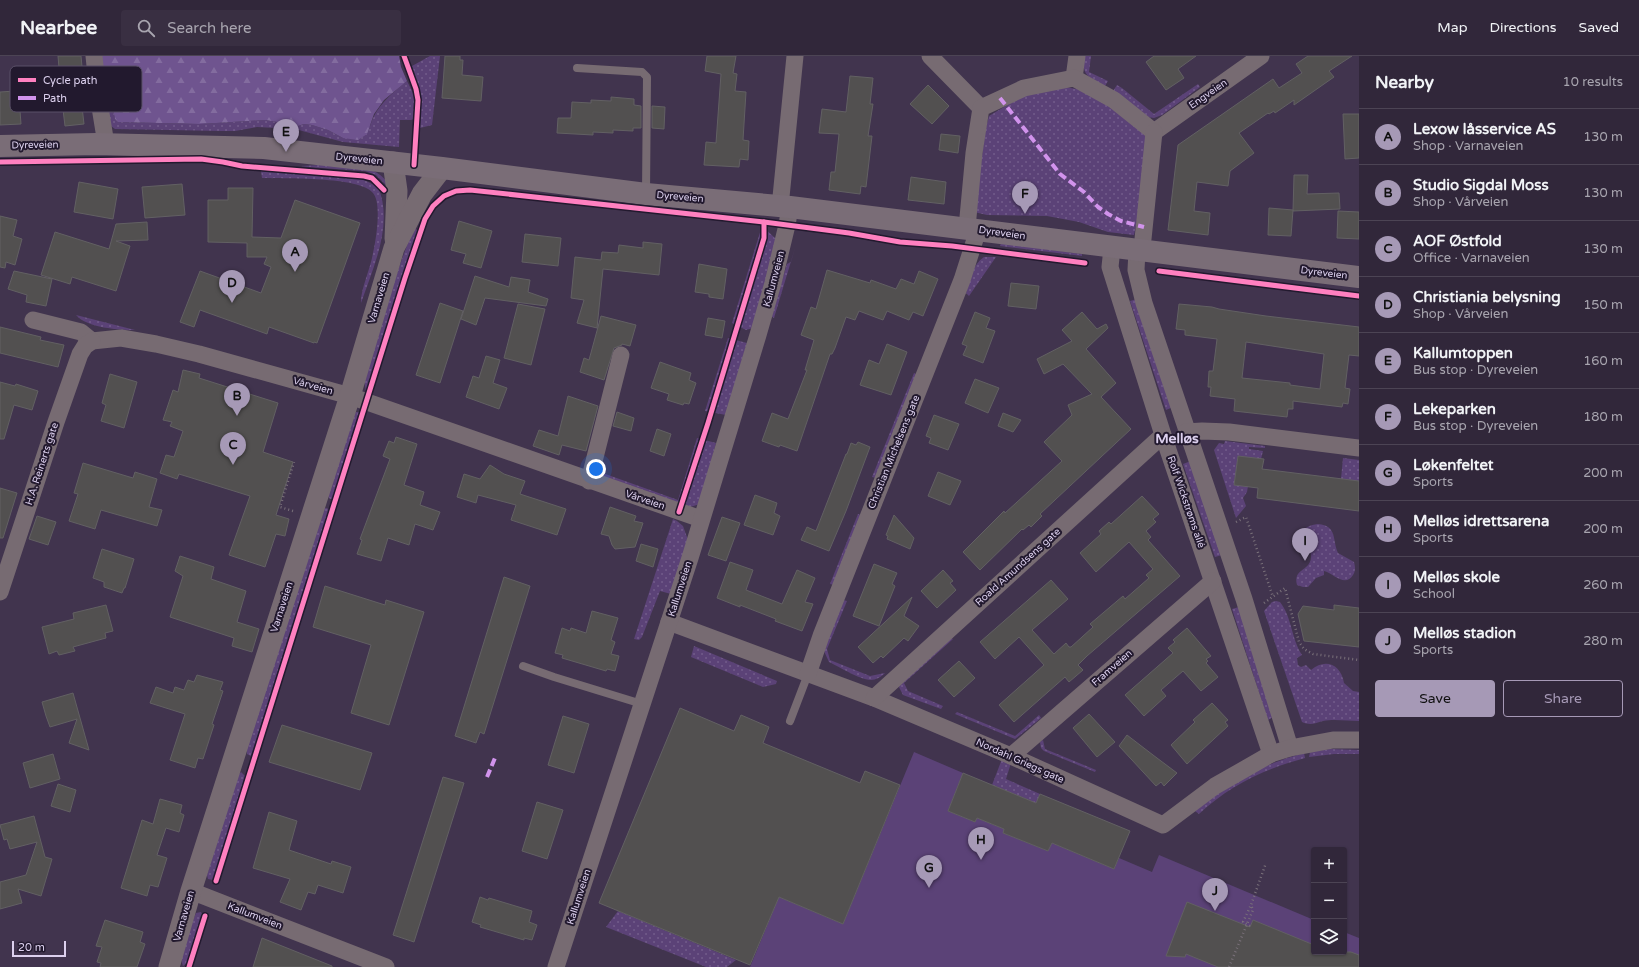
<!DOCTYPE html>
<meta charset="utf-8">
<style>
:root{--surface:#31273a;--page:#392f42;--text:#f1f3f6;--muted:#a8a5af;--line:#4c4454;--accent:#a699b6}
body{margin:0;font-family:"Varela Round",sans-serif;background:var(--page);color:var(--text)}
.controls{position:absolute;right:12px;bottom:12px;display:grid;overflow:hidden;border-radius:4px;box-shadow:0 1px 3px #0004}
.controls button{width:36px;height:36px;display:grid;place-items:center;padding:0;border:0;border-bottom:1px solid var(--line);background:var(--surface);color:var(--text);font:20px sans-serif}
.scale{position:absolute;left:12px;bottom:10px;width:54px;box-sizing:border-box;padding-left:4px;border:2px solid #dcd0ee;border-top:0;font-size:11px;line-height:14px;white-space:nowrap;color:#dcd0ee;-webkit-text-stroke:3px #22192e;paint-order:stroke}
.you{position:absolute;left:596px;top:413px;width:14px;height:14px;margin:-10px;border:3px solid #fff;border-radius:50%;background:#1a73e8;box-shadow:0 0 0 6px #1a73e833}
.badge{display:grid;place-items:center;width:26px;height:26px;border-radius:50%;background:var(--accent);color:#111;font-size:13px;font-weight:700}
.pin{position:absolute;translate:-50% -33px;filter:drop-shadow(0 1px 2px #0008)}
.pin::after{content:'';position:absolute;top:21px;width:14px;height:12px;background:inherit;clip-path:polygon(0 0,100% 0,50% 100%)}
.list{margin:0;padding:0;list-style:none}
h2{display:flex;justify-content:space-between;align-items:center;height:52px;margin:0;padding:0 16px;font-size:17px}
h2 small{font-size:13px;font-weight:400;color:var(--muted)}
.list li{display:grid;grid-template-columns:26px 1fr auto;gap:12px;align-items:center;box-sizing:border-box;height:56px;padding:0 16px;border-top:1px solid var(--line)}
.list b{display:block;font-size:15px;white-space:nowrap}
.list p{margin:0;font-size:13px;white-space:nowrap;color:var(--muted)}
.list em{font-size:13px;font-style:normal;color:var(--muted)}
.actions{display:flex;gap:8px;padding:12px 16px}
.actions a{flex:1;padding:9px 0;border:1px solid var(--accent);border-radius:4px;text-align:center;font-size:14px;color:var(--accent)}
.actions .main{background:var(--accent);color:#111}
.icon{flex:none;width:22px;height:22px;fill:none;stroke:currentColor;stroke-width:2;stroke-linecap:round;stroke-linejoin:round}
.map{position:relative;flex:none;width:1359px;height:911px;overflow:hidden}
header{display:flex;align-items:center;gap:24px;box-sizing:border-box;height:56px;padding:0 20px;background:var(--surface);border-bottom:1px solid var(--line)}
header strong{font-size:19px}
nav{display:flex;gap:22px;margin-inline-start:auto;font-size:14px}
.search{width:280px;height:36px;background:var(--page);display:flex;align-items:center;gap:10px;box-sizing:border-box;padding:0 14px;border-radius:4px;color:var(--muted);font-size:15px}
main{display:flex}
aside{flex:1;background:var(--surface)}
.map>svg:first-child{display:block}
.green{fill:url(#green-dots)}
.forest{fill:url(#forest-firs)}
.pitch{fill:#5b4277}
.building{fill:#525050;stroke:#626063;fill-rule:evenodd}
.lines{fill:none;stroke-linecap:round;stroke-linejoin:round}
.path{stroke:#7a717a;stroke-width:2.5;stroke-dasharray:1 3;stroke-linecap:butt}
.service{stroke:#776b72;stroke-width:8}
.minor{stroke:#776b72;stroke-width:17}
.tertiary{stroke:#776b72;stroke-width:21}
.secondary{stroke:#7a6d77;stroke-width:22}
.quiet{stroke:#d193ec;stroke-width:4;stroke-dasharray:8 4;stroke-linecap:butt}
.cycleway-casing{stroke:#22192e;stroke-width:8}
.cycleway{stroke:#ff80c0;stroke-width:5}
.labels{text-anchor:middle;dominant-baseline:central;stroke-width:4;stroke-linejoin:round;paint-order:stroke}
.street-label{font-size:10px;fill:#dcd0ee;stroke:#22192e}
.district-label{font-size:14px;font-weight:bold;fill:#dcd0ee;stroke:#22192e}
.key{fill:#22192e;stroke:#5a5068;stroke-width:1}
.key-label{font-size:11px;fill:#dcd0ee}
</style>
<header>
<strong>Nearbee</strong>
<div class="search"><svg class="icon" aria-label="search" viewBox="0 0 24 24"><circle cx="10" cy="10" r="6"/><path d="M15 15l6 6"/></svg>Search here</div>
<nav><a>Map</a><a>Directions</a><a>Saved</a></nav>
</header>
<main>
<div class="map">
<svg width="1359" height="911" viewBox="0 0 1359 911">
<defs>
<pattern id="green-dots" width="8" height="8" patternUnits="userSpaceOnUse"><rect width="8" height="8" fill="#5b4277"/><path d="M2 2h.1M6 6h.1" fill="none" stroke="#725c8b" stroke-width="1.8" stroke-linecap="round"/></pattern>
<pattern id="forest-firs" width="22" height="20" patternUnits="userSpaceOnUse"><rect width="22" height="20" fill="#6f548f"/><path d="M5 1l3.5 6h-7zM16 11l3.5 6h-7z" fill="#836c9f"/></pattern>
</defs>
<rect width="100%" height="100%" fill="#41344e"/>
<g class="green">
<path d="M430,0h10l-8,69 -12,3c1,-24 0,-39 -8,-62z"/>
<path d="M1084,0h7l-2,16 19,9 -3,5c-15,-8 -24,-10 -21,-30z"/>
<path d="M101,20l7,11 7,32 3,3 82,2 66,-4 32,6 6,-2 8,1 16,5 15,8 27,-12c6,-20 21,-32 37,-45l7,14v24l-3,1h-11l-1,27 -56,-5 -48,-13 -38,-2 -22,4h-13l-107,-2 -4,-3z"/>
<polygon points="1198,28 1200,31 1162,59 1154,62 1148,61 1113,35 1117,29 1122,32 1154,58"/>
<polygon points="1059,30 1082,34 1112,52 1143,75 1148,86 1143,135 1134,179 1108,176 1079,166 1047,160 987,159 974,156 986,71 989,60 1024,39"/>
<path d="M341,108c20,4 34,2 47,19l-2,2 -10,-10 -11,-4 -57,-4 -7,-1z"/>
<path d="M261,115l101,8 16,8c16,37 -5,81 -17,116 -1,-12 10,-36 12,-50 3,-13 9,-50 0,-60 -13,-17 -90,-14 -111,-15z"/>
<polygon points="414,170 418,176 366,335 364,325 397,217"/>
<polygon points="762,170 775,182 776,189 753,272 746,274 732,267"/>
<polygon points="1001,187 1082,198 1082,200 1000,190"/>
<polygon points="795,192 774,262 771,260 787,208 791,206"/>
<path d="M984,201h12l-27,39 -3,-3c4,-13 6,-28 18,-36z"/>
<polygon points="1137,243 1173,351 1166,354 1130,245"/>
<path d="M76,259l59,15c-16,0 -48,-2 -59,-15z"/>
<polygon points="728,282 747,287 726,359 705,355"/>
<polygon points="914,317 918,319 876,422 872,421"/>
<polygon points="356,356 359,356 333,443 330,443 327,439 352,360"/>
<polygon points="697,382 716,387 700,448 687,452 598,420 597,415 678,444"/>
<polygon points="1225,385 1265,390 1265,392 1249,391 1249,393 1263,395 1261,403 1238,400 1234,428 1248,430 1247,436 1243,442 1246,450 1236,462 1214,394 1219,387 1224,388"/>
<polygon points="1343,402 1359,404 1359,425 1341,423"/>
<polygon points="1191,405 1222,499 1215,501 1183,408"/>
<polygon points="326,452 329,453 251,700 247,698 247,692 322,453"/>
<polygon points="858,458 861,459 834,529 830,528"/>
<polygon points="673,463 677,465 683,470 688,484 671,538 660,535 642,581 639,584 634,583"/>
<path d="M1318,468c20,2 14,16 20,29l16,9c1,4 2,9 -1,13 -8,13 -20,-2 -29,-4v4l-8,3 -8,9h-5l-6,-2c-4,-17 12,-13 14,-27 1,-9 -10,-15 -11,-24 5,-7 10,-9 18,-10z"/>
<path d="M843,544l4,1 -20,48 3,11 40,16 15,-3c-4,4 -9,7 -14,7 -13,-1 -31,-13 -42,-18l-5,-11z"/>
<path d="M1276,545l4,1c12,15 11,36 22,53l-5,3 1,7 3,2 5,-2 5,5c14,-12 30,-6 33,13l9,8 6,1v29c-11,0 -25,-2 -36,0 -8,2 -12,5 -21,1l-38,-111 8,-9z"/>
<polygon points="1239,551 1275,660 1268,664 1232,553"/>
<polygon points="951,582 953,583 904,627 908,635 943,650 941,653 903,639 899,631 902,626"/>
<polygon points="694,590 777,625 776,628 763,631 691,601"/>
<polygon points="957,656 1015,680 1039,659 1041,662 1015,683 955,658"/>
<polygon points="1043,684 1045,693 1096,714 1095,716 1044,695 1041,692 1040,686"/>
<polygon points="1330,693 1359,694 1359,698 1334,698 1309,701 1310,696"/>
<path d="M1304,697l1,5c-41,11 -75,27 -106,56l-4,-3c31,-29 69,-47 109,-58z"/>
<polygon points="1002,703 1011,707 1006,723 1040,738 1036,747 992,729"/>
<polygon points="241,716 245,720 215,818 213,824 208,823 207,819 238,719"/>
<polygon points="618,855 736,904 727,911 706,911 606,871"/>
<path d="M201,856l1,3 -15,48 -4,3c-5,-14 8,-40 13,-53z"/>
</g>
<polygon class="forest" points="99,0 399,0 401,11 407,25 384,44 374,58 367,78 358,84 343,82 328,74 312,69 304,68 298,70 266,64 200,68 118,66 115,63 108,31 101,20"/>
<polygon class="pitch" points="914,696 963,717 948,755 975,766 977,762 1004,773 1003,777 1048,795 1052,787 1114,813 1119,802 1152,816 1159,799 1314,864 1314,896 1344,896 1344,876 1359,882 1359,911 750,911 779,841 843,868"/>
<g class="building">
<polygon points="58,0 81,0 85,42 81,42 84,68 65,70 61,37 19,42 21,68 0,69 0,36 15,35 14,24 21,24 20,18 53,15 53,13 59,12"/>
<polygon points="445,0 460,0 460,4 463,4 462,19 483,21 481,45 442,42"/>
<polygon points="707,0 736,0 733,17 737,18 735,35 746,36 743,84 749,85 748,104 740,103 739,111 704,109 706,86 716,87 721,18 705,15"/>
<polygon points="1154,0 1196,0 1178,13 1184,22 1166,34 1146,6"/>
<polygon points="1308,0 1352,0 1329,15 1334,21 1294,49 1294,44 1275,57 1274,55 1269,58 1268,57 1239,77 1254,97 1230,115 1228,130 1197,126 1194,155 1210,157 1208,179 1168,174 1178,89 1273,23 1279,32 1302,17 1296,8"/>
<polygon points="850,20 873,22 870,48 873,48 868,80 872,80 866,131 861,130 860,138 829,134 831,116 835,116 839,78 819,77 822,53 846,56"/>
<polygon points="928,29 949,50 932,68 910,48"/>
<polygon points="611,41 634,43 634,49 641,50 641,72 633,72 633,75 613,74 613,77 593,76 593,79 557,77 558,62 571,62 572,46 591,47 591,44 611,45"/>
<polygon points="652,50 665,51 664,73 652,72"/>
<polygon points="1343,58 1359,58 1359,102 1345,103"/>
<polygon points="941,78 960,80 958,97 939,94"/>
<polygon points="1294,119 1308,119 1307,138 1339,137 1340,153 1293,155"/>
<polygon points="911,121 946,126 944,148 908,144"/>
<polygon points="79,126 118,133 113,163 74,156"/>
<polygon points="182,128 185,159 145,162 142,131"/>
<polygon points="228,132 253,132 252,181 281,182 295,144 360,167 317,287 314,286 314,287 269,271 267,278 200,254 194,271 180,266 200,215 261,237 271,211 264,208 267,201 247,201 247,187 208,186 208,144 228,144"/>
<polygon points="1269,152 1293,154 1291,180 1268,179"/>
<polygon points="1338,155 1359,156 1359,183 1337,182"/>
<polygon points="0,160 17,164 13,180 22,183 15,209 6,206 5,212 0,211"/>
<polygon points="459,165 492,175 481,212 463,207 466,198 451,194"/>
<polygon points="147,166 148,184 116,185 130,190 116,235 72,221 70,228 41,219 55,176 109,193 116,168"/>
<polygon points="525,178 561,182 558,210 522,206"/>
<polygon points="643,186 662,188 659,219 603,213 597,272 577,267 584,244 571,242 575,201 601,204 602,196 618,197 619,189 643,192"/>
<polygon points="699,208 727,213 723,243 709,241 709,238 695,236"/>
<polygon points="827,214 870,227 871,224 896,233 901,223 914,228 919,215 938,223 923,260 913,256 909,264 887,255 883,264 859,255 855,264 846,261 835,292 832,298 830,298 797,395 780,389 779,391 762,385 772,357 788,363 807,314 805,314 814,284 801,279 811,251 816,253"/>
<polygon points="14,215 52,223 46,250 26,246 27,239 8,233"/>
<polygon points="475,220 509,231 511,221 530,224 528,236 548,243 546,250 485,242 476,269 461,263"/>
<polygon points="1011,227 1039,230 1036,253 1008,250"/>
<polygon points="440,247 463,255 440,327 416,319"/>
<polygon points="518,248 545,253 531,309 504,302"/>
<path d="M1179,248l33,3 7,2 47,7 93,11v29l-10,-1 -4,33 5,1 -2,15 -5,-1 -1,4 -49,-6v8h-5l-1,8 -53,-6 1,-12 -25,-3 1,-9h-3l1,-16h4l4,-32 -32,-4v-5l-9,-1zM1246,286l78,12 -4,35 -30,-4v-2l-48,-5z"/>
<polygon points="975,256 990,262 986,272 995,275 983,307 963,299 967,290 962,288"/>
<polygon points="1082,256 1097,273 1106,268 1108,272 1086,293 1116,327 1101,341 1131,373 1040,458 1042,460 1031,471 1029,469 1023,474 1022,473 980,514 963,496 1004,455 1005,457 1062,405 1044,386 1072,359 1068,349 1092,338 1063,308 1044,318 1037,303 1072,285 1062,274"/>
<polygon points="601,260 636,269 630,290 622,288 622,289 614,292 604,324 580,316 584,302 589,304"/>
<polygon points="708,262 725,265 722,282 705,279"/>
<polygon points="0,271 41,281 40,284 64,289 58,311 0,297"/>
<polygon points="887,288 907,296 891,339 860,329 869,304 879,308"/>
<polygon points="486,300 500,304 493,327 507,332 499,353 466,341 473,320 479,322"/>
<polygon points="660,306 691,317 689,324 696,327 689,348 684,347 683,349 667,344 669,338 651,332"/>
<polygon points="183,314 200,318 199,322 278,347 263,396 293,406 276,459 289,463 285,480 276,478 265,511 229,499 250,440 179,418 177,423 160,417 166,399 174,401 183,375 170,370 172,366 163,364 173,334 178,336"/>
<polygon points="110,318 137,326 124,372 101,365 106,349 102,347"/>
<polygon points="975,323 999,332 988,357 965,347"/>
<polygon points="0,326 15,330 16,328 38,335 32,354 14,349 4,383 0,383"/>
<polygon points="568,340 598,350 586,395 562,389 559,399 533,390 539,374 558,380"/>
<polygon points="617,356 634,362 631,375 613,370"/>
<polygon points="1003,357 1021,364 1013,376 998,370"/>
<polygon points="934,359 959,368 948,394 929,387 931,382 926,380"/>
<polygon points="657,373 671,378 664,400 650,395"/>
<polygon points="396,381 417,388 404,429 424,436 420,449 440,456 433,474 415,468 409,489 388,482 381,505 357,498 362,484 360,483 390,403 383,400 389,385 394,387"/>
<polygon points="858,386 870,391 846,455 829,495 801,484 807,471 816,475 846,398 847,398 851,387 856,389"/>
<polygon points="1238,400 1264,403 1262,413 1359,425 1359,455 1257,442 1258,432 1234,429"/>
<polygon points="83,407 133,422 135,416 157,423 149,451 162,454 157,470 101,454 95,473 69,465 78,438 74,437"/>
<polygon points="490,409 504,418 525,425 520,438 566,453 557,479 511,464 516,449 478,439 476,447 457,441 464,418 480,423"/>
<polygon points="938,416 961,425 950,449 928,440"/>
<polygon points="0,432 17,437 3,482 0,482"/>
<polygon points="755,439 777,447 774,457 780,460 773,479 744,469"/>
<polygon points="1142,440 1159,458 1153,463 1156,466 1146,475 1151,481 1148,484 1180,520 1087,600 1078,609 1083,614 1069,626 1065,621 1014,666 999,649 1044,609 1019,581 995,603 980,586 1051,524 1068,543 1032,574 1054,598 1066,587 1069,591 1071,591 1093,571 1090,568 1123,540 1125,543 1149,522 1146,519 1153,513 1129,486 1096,516 1080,497 1101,478 1099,475 1109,466 1111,468"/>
<polygon points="610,451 636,460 634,465 643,467 635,491 615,493 612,489 609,480 601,478"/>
<polygon points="894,459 914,482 910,493 887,483 888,480 886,479"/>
<polygon points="37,460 56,466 48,489 29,483"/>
<polygon points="722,461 740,467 726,505 708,499"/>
<polygon points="641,488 658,493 653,511 636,505"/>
<polygon points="102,493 134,503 125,532 124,532 122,537 104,531 104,526 93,522"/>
<polygon points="180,500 214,511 211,523 246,535 237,566 259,573 252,596 232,590 234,582 170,561 183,520 175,515"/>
<polygon points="730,506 753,514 746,534 782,548 797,514 815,522 805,546 813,548 802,575 775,565 776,563 740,549 740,551 717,542"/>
<polygon points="874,508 897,517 892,528 895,530 879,570 853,560"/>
<polygon points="943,514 953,525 950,527 956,534 937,552 921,535"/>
<polygon points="504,521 530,530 484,678 480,676 476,687 455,680"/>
<polygon points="325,530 385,549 386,544 424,556 389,669 351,657 371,589 313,571"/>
<polygon points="912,541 904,560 919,570 908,585 904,582 883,602 881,600 873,607 858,591"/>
<polygon points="106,549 113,575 105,577 106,582 73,591 75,595 59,599 57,595 49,598 42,571 74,563 73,557"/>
<polygon points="1334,549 1359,552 1359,591 1304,585 1298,558 1303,550 1334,554"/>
<polygon points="592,555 618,562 611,584 615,586 611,598 619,600 615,615 607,613 606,615 562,602 563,599 555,597 562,572 570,575 571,572 586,577"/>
<polygon points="1187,572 1211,600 1206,603 1208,605 1206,607 1218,621 1201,635 1183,615 1161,634 1166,640 1144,660 1125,639 1173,597 1168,592 1175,586 1173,584"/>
<polygon points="959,605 975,622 954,641 938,624"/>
<polygon points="197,619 223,626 220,634 223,635 212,668 214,669 203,703 198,702 195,712 170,704 185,658 150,647 156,631 173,637 175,631 184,634 188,624 194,626"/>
<polygon points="73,637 80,662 89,694 69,687 77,663 50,671 46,660 42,646"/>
<polygon points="1212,647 1228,664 1225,666 1228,670 1187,708 1171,689 1195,666 1193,664"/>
<polygon points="680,652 734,675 741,659 769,671 763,687 860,727 865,715 900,729 843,868 779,841 750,909 599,847"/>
<polygon points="1089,658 1115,686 1097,701 1073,672"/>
<polygon points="563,660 589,668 574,717 548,709"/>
<polygon points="282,669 372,697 360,734 269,706"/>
<polygon points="1127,679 1153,699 1177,717 1164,730 1161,726 1156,730 1119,690"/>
<polygon points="53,698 60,723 30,732 23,707"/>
<polygon points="963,717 1036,747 1040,738 1130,775 1114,813 1052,787 1048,795 1003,777 1004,773 977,762 975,766 948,755"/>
<polygon points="443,721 464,727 414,886 393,879"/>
<polygon points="58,728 76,734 70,756 51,750"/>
<polygon points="160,743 182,749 180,757 184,759 179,776 166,772 157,799 167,802 158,831 150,829 147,840 121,832 142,764 153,768"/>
<polygon points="537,746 563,754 547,803 522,795"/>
<polygon points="269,756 297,765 289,794 331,808 332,805 351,811 343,837 318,829 315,838 308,836 301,854 280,846 290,823 253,812"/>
<polygon points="34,760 45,801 52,803 41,840 18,833 22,847 0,853 0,826 26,819 37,786 10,793 7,783 4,784 0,769"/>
<polygon points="480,841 488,844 489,842 532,855 529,866 537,869 532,884 524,882 524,884 480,871 481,869 472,866"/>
<polygon points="1187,846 1250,871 1253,864 1314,889 1314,896 1351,896 1359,899 1359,911 1218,911 1186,898 1185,901 1166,900"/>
<polygon points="105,864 143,876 140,886 145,888 137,911 100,911 101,907 97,906 102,891 96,890"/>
<polygon points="262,882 332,910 332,911 253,911"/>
</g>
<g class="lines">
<g class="path">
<polyline points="293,455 280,451 294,406"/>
<polyline points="1236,466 1246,461 1273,541"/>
<polyline points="1264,547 1285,532 1299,586 1304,593 1313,598 1359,604"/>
<polyline points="1250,870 1243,866 1251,849"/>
<polyline points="1344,875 1345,873"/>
<polyline points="1229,911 1253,854 1251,849 1266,807"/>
</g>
<g class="service">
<polyline points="577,12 642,16 647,21 646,137"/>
<polyline points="523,610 554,621 642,648"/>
<polyline points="790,665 808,618"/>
</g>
<g class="minor">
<polyline points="94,0 98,39 106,88"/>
<polyline points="930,0 981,52"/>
<polyline points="1074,22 1077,0"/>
<polyline points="1154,76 1261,0"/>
<polyline points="780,151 795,0"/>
<polyline points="967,172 974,97 981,52 1024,32 1074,22 1114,44 1154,76"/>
<polyline points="1143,183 1154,76"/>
<polyline points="1112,192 1110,211 1163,379 1271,698"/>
<polyline points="1137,195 1136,214 1144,247 1244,543 1290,692"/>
<polyline points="33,264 81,276 92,285 121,282 156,288 199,298 350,340 701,463"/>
<polyline points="1186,376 1202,375 1229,376 1359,392"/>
<polyline points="589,425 621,299"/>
<polyline points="0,536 56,366 80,298 85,290 92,285"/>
<polyline points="669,566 874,642 1011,700 1163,769 1215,730 1271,698 1290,692 1333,684 1359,684"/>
<polyline points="808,618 821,580 962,224 978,174"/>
<polyline points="874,642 1163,379"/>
<polyline points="1011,700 1213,525"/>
<polyline points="191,835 386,911"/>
<polyline points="556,911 690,502 758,279 773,227 787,169 790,151"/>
</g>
<g class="tertiary">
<polyline points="393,106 397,135 395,183"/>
<polyline points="169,911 191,835 350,340 394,192 422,138 442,112"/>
</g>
<polyline class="secondary" points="0,90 96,88 264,92 442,112 646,138 790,151 1359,221"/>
<g class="quiet">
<polyline points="1000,42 1060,118 1084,136 1098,151 1108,158 1121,165 1144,171"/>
<polyline points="487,721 495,702"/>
</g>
<g class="cycleway-casing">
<g id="cycleway">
<polyline points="404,0 416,33 418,44 414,109"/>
<polyline points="0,106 201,103 223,106 242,110 364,120 372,122 384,134"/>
<polyline points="1159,215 1359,240"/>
<polyline points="679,456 708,367 764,182 764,166"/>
<polyline points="216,825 405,222 425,163 433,150 444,140 456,135 470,134 764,166 849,177 900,186 952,190 1085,207"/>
<polyline points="189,911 205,860"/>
</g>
</g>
<use href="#cycleway" class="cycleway"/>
</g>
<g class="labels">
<g class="street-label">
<text transform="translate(1208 38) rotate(-35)">Engveien</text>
<text transform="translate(35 89) rotate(-1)">Dyreveien</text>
<text transform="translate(359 103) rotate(6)">Dyreveien</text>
<text transform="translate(680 141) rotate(5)">Dyreveien</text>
<text transform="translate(1002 177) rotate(8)">Dyreveien</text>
<text transform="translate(1324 217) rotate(7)">Dyreveien</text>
<text transform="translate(774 223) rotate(-75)">Kallumveien</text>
<text transform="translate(379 242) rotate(-73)">Varnaveien</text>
<text transform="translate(313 330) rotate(16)">Vårveien</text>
<text transform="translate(894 396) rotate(-68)">Christian Michelsens gate</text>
<text transform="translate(42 408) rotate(-72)">H.A. Reinerts gate</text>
<text transform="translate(645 444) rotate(19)">Vårveien</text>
<text transform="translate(1186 446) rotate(71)">Rolf Wickstrøms allé</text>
<text transform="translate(1018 511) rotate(-42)">Roald Amundsens gate</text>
<text transform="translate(680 533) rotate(-72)">Kallumveien</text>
<text transform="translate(282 551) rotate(-72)">Varnaveien</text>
<text transform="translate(1112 612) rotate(-41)">Framveien</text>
<text transform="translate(1020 705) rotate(24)">Nordahl Griegs gate</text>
<text transform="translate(579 841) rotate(-72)">Kallumveien</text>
<text transform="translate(184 860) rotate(-74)">Varnaveien</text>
<text transform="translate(255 860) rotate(21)">Kallumveien</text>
</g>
<g class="district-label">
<text x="1177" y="382">Melløs</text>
</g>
</g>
<rect x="10" y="10" width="132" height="46" rx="6" class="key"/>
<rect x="18" y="22" width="18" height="4" fill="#ff80c0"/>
<rect x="18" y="40" width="18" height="4" fill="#d193ec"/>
<g class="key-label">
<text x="43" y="28">Cycle path</text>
<text x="43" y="46">Path</text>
</g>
</svg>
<div class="controls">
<button>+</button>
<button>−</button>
<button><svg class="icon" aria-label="layers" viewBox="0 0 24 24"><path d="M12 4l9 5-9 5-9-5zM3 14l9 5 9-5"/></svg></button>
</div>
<div class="scale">20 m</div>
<div class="you"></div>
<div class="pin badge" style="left:295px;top:216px">A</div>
<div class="pin badge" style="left:237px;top:360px">B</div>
<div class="pin badge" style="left:233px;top:409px">C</div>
<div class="pin badge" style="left:232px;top:247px">D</div>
<div class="pin badge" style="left:286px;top:96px">E</div>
<div class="pin badge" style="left:1025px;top:158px">F</div>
<div class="pin badge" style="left:929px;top:832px">G</div>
<div class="pin badge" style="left:981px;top:804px">H</div>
<div class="pin badge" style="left:1305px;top:505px">I</div>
<div class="pin badge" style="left:1215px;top:855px">J</div>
</div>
<aside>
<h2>Nearby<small>10 results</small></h2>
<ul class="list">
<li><span class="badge">A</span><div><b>Lexow låsservice AS</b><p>Shop · Varnaveien</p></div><em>130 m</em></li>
<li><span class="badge">B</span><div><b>Studio Sigdal Moss</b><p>Shop · Vårveien</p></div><em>130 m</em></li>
<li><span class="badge">C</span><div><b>AOF Østfold</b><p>Office · Varnaveien</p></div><em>130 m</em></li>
<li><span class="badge">D</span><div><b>Christiania belysning</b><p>Shop · Vårveien</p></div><em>150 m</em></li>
<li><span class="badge">E</span><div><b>Kallumtoppen</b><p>Bus stop · Dyreveien</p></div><em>160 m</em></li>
<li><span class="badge">F</span><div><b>Lekeparken</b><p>Bus stop · Dyreveien</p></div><em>180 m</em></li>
<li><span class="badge">G</span><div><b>Løkenfeltet</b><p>Sports</p></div><em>200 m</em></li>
<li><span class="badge">H</span><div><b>Melløs idrettsarena</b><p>Sports</p></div><em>200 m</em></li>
<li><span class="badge">I</span><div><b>Melløs skole</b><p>School</p></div><em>260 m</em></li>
<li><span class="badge">J</span><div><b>Melløs stadion</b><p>Sports</p></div><em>280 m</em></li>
</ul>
<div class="actions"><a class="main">Save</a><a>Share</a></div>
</aside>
</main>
